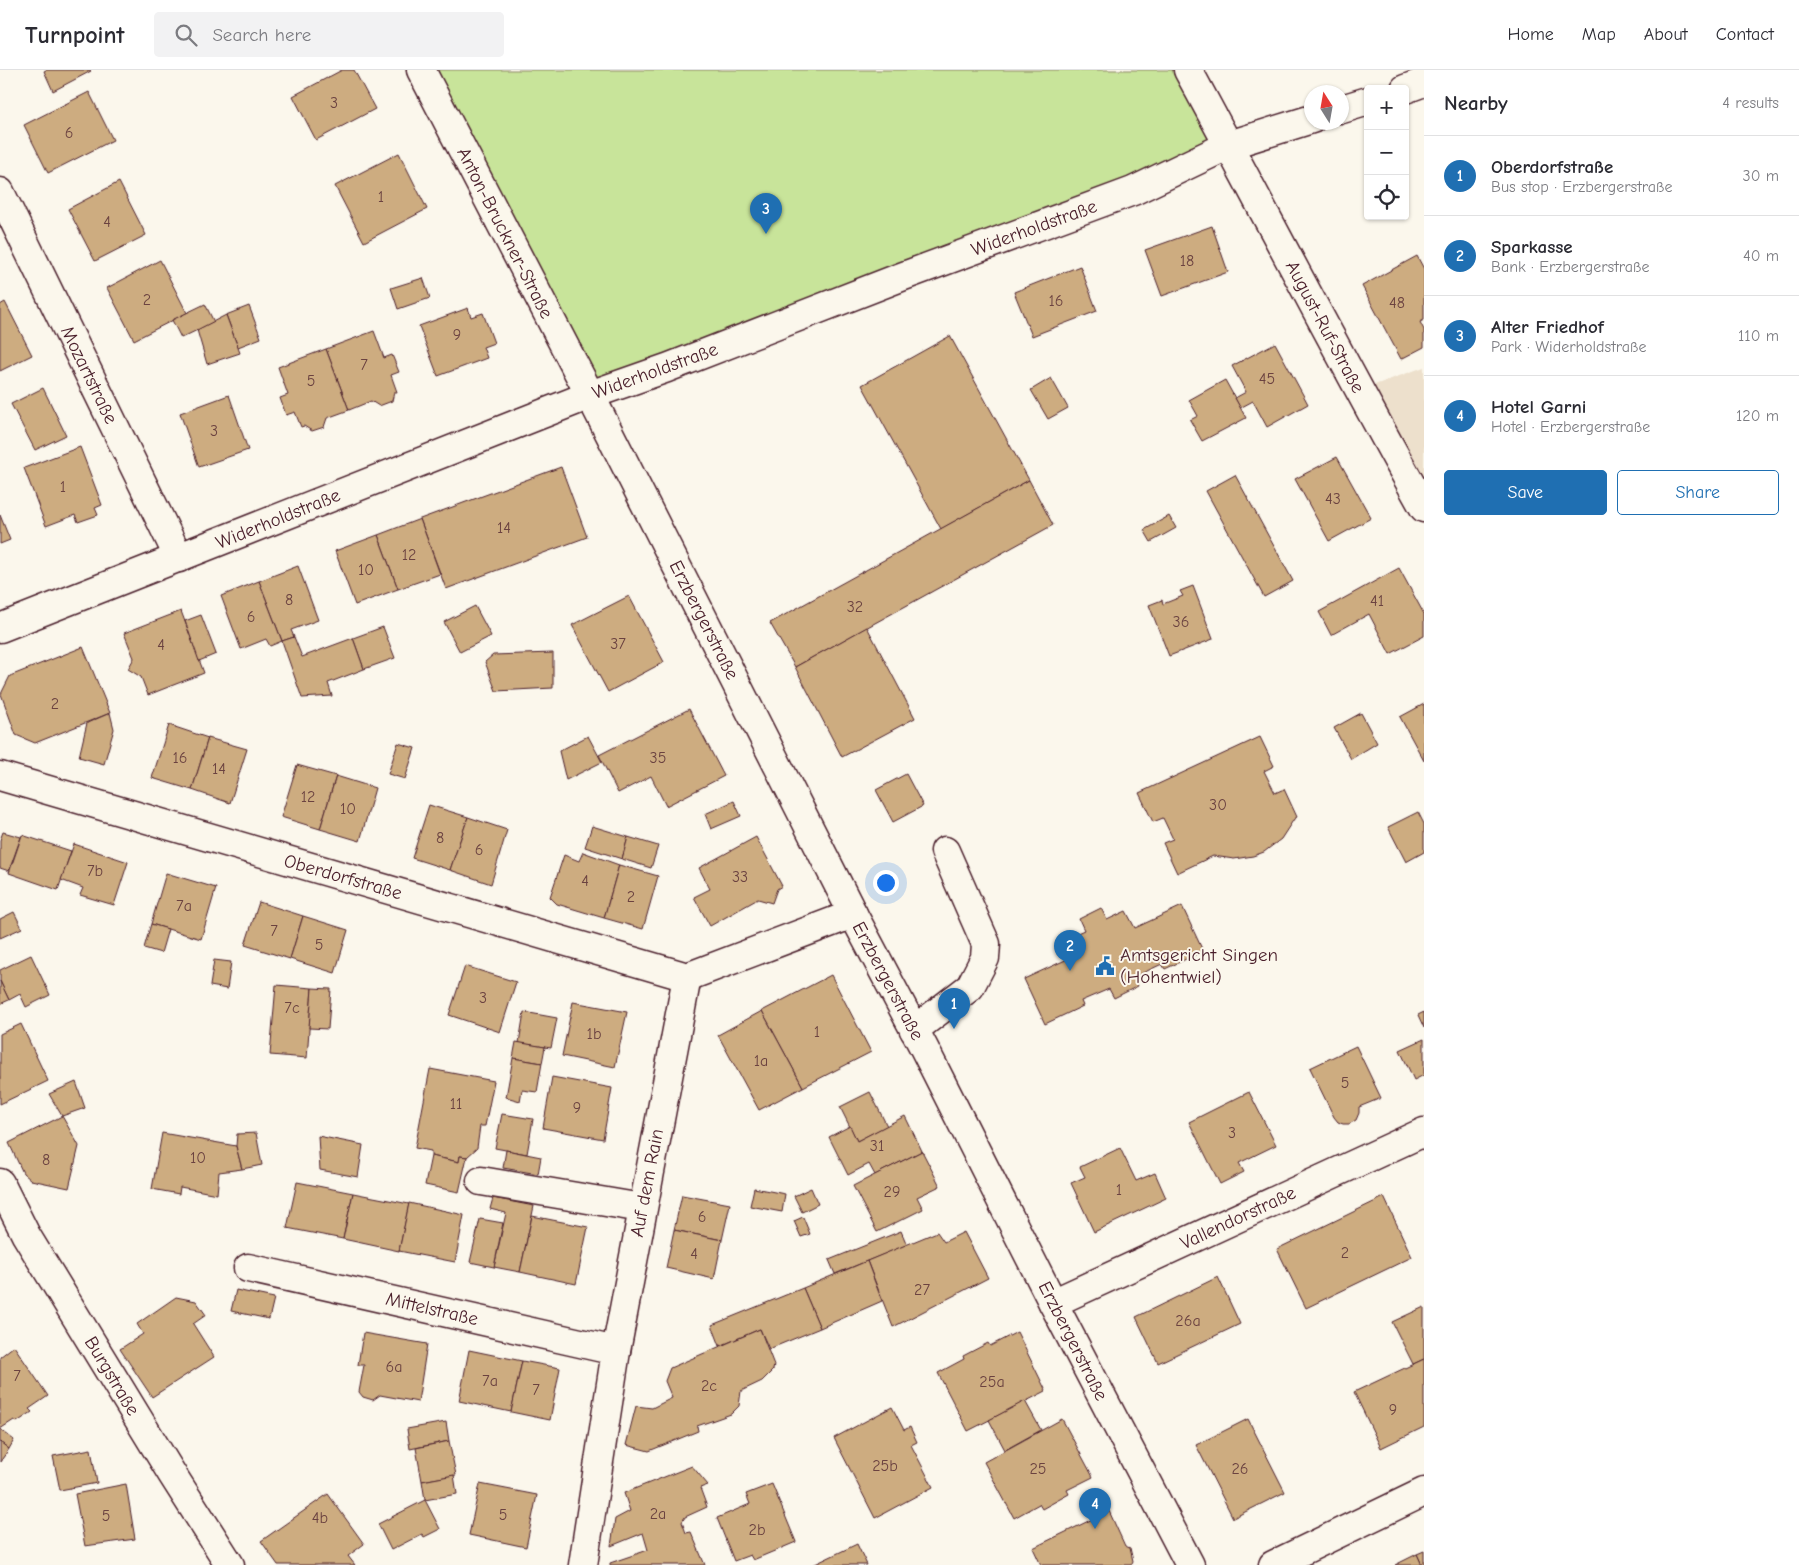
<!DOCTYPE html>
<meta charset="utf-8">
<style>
:root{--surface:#fff;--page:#f2f2f3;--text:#2b2b33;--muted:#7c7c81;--line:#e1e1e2;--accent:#1f6fb2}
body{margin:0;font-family:"Comic Neue",sans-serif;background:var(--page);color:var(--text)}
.controls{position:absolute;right:15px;top:15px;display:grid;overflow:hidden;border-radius:5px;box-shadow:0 1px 4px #0004}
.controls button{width:45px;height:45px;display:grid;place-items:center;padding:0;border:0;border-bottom:1px solid var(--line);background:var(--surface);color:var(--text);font:25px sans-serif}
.compass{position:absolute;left:1304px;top:15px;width:45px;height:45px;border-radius:50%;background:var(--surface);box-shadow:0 1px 4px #0004;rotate:349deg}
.you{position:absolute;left:885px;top:812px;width:18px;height:18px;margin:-12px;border:4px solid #fff;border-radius:50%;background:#1a73e8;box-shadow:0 0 0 8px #1a73e833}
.badge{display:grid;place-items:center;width:32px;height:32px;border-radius:50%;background:var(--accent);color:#fff;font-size:16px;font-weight:700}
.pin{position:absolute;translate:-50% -41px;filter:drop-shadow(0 1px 2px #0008)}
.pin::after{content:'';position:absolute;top:26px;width:18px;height:15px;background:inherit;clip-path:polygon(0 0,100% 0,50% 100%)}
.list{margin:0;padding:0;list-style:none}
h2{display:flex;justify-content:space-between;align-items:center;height:65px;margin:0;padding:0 20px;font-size:21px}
h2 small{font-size:16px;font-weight:400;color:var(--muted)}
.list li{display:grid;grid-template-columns:32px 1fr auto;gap:15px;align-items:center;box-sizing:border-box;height:80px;padding:0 20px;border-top:1px solid var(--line)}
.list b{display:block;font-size:19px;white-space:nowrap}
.list p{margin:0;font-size:16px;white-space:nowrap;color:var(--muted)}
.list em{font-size:16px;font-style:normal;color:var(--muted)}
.actions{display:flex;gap:10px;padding:15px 20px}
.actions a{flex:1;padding:11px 0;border:1px solid var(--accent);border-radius:5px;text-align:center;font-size:18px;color:var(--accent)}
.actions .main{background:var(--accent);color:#fff}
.icon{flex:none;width:28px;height:28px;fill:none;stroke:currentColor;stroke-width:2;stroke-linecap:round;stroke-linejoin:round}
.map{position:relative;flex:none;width:1424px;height:1495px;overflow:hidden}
header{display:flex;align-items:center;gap:30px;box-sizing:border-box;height:70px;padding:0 25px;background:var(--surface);border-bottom:1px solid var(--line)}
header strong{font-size:24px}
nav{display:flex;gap:28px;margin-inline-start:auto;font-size:18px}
.search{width:350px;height:45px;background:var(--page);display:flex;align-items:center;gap:12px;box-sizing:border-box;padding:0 18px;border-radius:5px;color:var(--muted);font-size:19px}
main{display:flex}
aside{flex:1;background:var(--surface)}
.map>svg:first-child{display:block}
.built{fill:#ede0cc}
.green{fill:#c8e49a;stroke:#898262}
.building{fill:#cdac80;stroke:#4a1f2b}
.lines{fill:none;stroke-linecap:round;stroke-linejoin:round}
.minor-casing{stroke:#4a1f2b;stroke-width:31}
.minor{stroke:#fbf7ec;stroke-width:28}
.labels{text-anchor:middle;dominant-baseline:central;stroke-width:4;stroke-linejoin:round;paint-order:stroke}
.number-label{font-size:16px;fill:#6b4240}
.street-label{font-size:19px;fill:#4a1f2b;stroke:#fbf7ec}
.poi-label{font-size:19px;fill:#4a1f2b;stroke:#fbf7ec;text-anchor:start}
</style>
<header>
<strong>Turnpoint</strong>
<div class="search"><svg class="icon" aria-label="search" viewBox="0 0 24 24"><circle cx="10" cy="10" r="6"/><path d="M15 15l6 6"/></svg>Search here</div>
<nav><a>Home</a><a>Map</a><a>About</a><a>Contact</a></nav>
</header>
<main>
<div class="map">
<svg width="1424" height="1495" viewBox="0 0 1424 1495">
<rect width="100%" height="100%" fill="#fbf7ec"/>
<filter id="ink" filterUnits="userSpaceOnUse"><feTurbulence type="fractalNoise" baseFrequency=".02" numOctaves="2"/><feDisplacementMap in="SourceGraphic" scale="10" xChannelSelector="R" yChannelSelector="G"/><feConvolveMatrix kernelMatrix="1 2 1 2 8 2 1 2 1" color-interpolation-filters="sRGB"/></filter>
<g filter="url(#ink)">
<polygon class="built" points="1424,297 1424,438 1358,321"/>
<polygon class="green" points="421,0 1188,0 1229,75 590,325"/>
<g class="building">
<polygon points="46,0 90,0 91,1 53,21 44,1"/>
<polygon points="342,0 354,0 375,39 316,70 293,26"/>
<polygon points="89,22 113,70 48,103 24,55"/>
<polygon points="399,83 427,139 364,172 335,116"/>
<polygon points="119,112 146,165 95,191 68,139"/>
<polygon points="1212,156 1228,202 1162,226 1145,180"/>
<polygon points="1417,186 1424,199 1424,250 1420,252 1424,260 1424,277 1401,289 1362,216"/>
<polygon points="160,190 187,243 134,270 107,218"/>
<polygon points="1080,196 1097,241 1032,266 1014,222"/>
<polygon points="423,208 430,228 398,239 391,218"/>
<polygon points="5,232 32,285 0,301 0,235"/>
<polygon points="205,234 214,252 181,268 172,250"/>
<polygon points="249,236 261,268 238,277 226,245"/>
<polygon points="468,238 471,247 483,243 494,273 483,277 487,288 438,306 419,256"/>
<polygon points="226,245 240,283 207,294 197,260"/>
<polygon points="374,261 384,288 392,285 399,302 391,305 397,322 394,322 392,331 379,336 371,331 349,340 326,279"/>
<polygon points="950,266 1029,410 941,459 862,315"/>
<polygon points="1275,273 1308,334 1267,357 1253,331 1240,338 1235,328 1246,322 1232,296"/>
<polygon points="326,279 349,340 327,348 324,357 312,361 304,356 301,357 295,342 286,345 280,328 288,325 278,297"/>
<polygon points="1051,308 1068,338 1048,349 1031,320"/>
<polygon points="1225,310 1246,348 1202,371 1190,350 1198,346 1189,330"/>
<polygon points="43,318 66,365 35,380 11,334"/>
<polygon points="229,325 248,380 199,397 180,343"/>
<polygon points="80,377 102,435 95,438 98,445 78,452 75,445 46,456 24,398"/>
<polygon points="1337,387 1371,448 1329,471 1295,409"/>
<polygon points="561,397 587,467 446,519 420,449"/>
<polygon points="1235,405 1293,511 1264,527 1206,421"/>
<polygon points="1029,410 1053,455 795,597 770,553"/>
<polygon points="0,445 10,470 0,474"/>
<polygon points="1169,446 1176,458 1151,472 1144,460"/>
<polygon points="420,449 440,504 398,519 378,465"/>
<polygon points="378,465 398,519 355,535 335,481"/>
<polygon points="298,496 318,550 291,560 294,567 282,571 259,511"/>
<polygon points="1399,498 1424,544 1424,566 1390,584 1369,544 1331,565 1319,542"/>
<polygon points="259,511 282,571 270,576 266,569 241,579 221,526"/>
<polygon points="1193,516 1213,569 1169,586 1149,535 1162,530 1163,534 1183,526 1180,521"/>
<polygon points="629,526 664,592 608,622 572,555"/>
<polygon points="475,536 491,566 460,582 444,552"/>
<polygon points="181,541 204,603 148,625 141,607 128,599 134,588 124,563"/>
<polygon points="201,545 216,584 199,591 185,551"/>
<polygon points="383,557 395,588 364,599 353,568"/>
<polygon points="867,557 915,648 842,687 795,597"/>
<polygon points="294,567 302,587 353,568 364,599 328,613 332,626 302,628 282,571"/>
<polygon points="83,577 110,643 35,673 16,665 1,624 10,606"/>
<polygon points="553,583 553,618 496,621 485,592 493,585"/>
<polygon points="1424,634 1424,691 1400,647"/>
<polygon points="689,639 724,706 666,736 651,706 618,723 599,685"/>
<polygon points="110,643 114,659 104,694 79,687 87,653"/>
<polygon points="1361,643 1377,673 1351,689 1334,658"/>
<polygon points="169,655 208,668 192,720 152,708"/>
<polygon points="588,666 602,692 566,710 559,681"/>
<polygon points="1260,667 1274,696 1264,701 1275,723 1284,719 1297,747 1294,749 1281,769 1264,782 1253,786 1234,789 1213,786 1177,803 1163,773 1173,769 1163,748 1153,752 1139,723"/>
<polygon points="208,668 247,679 230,733 192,720"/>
<polygon points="398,673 415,678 405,709 388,704"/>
<polygon points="297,695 336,706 320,759 281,747"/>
<polygon points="906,704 923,736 893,752 876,720"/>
<polygon points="336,706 375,718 360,771 320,759"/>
<polygon points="734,731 741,746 711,759 705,744"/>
<polygon points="429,735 468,747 450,800 412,788"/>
<polygon points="1418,742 1424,754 1424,782 1406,792 1388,757"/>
<polygon points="468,747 507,760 491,814 450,800"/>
<polygon points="592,756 628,767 622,789 585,777"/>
<polygon points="3,762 21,767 9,801 0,798 0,770"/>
<polygon points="22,765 71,781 58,820 9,803"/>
<polygon points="628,767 658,776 651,798 622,789"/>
<polygon points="756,767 782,816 777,819 772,833 758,829 710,856 694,827 710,819 699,798"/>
<polygon points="74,774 128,792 114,835 80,825 83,818 61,810"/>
<polygon points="583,782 619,795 604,848 557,834 550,827 564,785 579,791"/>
<polygon points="619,795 658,806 643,859 604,848"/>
<polygon points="166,803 216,818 201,869 151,854"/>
<polygon points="259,832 303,846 290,889 245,875"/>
<polygon points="1182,836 1203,881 1165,899 1162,894 1134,907 1138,916 1114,928 1109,919 1081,931 1083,936 1045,954 1024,909 1072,887 1064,869 1084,860 1079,849 1101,838 1107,850 1126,841 1135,858"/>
<polygon points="14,842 22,858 0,868 0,849"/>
<polygon points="303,846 348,860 335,903 290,889"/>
<polygon points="151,854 168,859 161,883 144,878"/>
<polygon points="31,885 50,925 26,937 20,924 9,930 0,911 0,900"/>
<polygon points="214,890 231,892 227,919 210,916"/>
<polygon points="465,896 516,912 500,962 449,945"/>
<polygon points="831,905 871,982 803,1017 762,941"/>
<polygon points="0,911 9,930 0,934"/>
<polygon points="276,915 312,918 307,988 270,985"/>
<polygon points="312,918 331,919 328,959 309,958"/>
<polygon points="573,932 627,942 615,997 562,986"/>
<polygon points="762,941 803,1017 759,1040 718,965"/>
<polygon points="524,942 557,948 551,978 519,973"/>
<polygon points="1424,942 1424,958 1418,945"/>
<polygon points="21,954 48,1011 0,1034 0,964"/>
<polygon points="1424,969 1424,1005 1414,1010 1400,980"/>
<polygon points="516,972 545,977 542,993 513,988"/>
<polygon points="1356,976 1381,1028 1359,1037 1359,1043 1356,1050 1349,1054 1343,1054 1338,1052 1334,1047 1310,998"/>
<polygon points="513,988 542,993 537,1022 522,1020 520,1031 506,1027"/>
<polygon points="430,999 494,1011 485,1056 480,1056 477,1078 467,1087 460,1086 459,1092 431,1086 431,1081 415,1078"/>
<polygon points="552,1007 612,1018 603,1069 543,1058"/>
<polygon points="76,1012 85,1038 62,1046 49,1024"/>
<polygon points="870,1022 887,1056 857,1071 840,1037"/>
<polygon points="1249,1022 1276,1075 1239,1093 1244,1102 1220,1114 1189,1052"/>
<polygon points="502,1044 533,1049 527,1084 495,1078"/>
<polygon points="62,1046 79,1076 69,1118 31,1110 23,1103 9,1073"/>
<polygon points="905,1046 922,1081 875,1105 869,1094 848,1105 829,1067 850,1056 857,1071"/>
<polygon points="162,1063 236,1076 242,1099 219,1102 217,1124 180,1117 179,1124 152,1119"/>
<polygon points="256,1063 262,1095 242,1099 236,1076 237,1064"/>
<polygon points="318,1066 363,1075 358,1107 320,1100"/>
<polygon points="1120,1078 1136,1111 1155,1103 1166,1128 1094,1162 1071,1113 1085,1107 1080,1097"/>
<polygon points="506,1080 541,1087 538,1104 503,1098"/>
<polygon points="922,1081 940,1116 917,1127 923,1139 877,1162 853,1116"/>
<polygon points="431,1086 459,1092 460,1086 467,1087 459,1122 425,1115"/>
<polygon points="297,1112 353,1123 343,1169 287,1158"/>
<polygon points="754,1118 785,1124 782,1142 750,1136"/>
<polygon points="811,1118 818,1134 802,1142 794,1126"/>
<polygon points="353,1123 409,1134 399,1181 343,1169"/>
<polygon points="682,1125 730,1134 722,1170 674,1160"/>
<polygon points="1384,1127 1412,1187 1306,1238 1277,1179"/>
<polygon points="493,1128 534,1136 520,1202 494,1197 506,1143 490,1139"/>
<polygon points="409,1133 464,1145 455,1192 399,1181"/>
<polygon points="532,1146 588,1157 576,1214 520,1202"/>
<polygon points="803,1147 810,1164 801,1167 794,1151"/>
<polygon points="480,1149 503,1153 494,1197 470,1192"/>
<polygon points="674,1160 722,1170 714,1209 666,1198"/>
<polygon points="901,1161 907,1175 835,1204 829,1190"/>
<polygon points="937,1162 944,1172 964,1162 988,1208 893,1257 867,1191"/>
<polygon points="867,1191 882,1231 820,1258 803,1218"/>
<polygon points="1218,1207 1240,1254 1158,1293 1136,1247"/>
<polygon points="803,1218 820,1258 769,1279 760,1259 720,1276 712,1255"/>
<polygon points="236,1220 274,1228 269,1249 231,1241"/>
<polygon points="176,1227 196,1231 206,1245 193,1254 214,1287 152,1327 120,1279 143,1264 137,1254"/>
<polygon points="1424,1237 1424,1289 1413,1294 1392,1252"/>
<polygon points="760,1259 774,1295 773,1300 762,1311 741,1321 739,1336 731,1344 697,1356 698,1361 649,1381 626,1375 636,1336 652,1338 672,1328 665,1311 670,1298"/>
<polygon points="1017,1262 1046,1321 968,1361 938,1303 964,1289 963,1286 988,1273 990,1276"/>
<polygon points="363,1263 427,1274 418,1332 380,1325 373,1330 363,1327 359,1322 364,1295 358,1295"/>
<polygon points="14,1276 48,1326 29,1339 32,1342 17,1352 14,1350 0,1359 0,1287"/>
<polygon points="469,1280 522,1291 511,1342 459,1331"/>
<polygon points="1424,1289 1424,1357 1381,1378 1354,1322"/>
<polygon points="522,1291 560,1298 550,1350 511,1342"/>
<polygon points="1025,1331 1041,1360 1005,1380 989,1350"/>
<polygon points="892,1337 904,1360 910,1357 917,1372 911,1375 933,1417 875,1448 834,1368"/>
<polygon points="1062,1349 1093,1407 1067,1420 1069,1424 1042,1439 1039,1434 1014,1448 984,1392"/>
<polygon points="1248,1349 1285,1422 1233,1448 1196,1375"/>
<polygon points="446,1352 449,1371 410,1379 407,1359"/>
<polygon points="0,1359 14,1370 9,1379 0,1372"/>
<polygon points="449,1371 456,1405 422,1411 416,1378"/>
<polygon points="0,1372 9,1379 0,1392"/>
<polygon points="91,1379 97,1413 60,1420 53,1386"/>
<polygon points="692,1396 708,1415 700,1418 707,1437 685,1447 682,1452 686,1463 691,1462 705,1495 610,1495 610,1493 648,1480 643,1463 611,1476 615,1449 630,1441 624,1423"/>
<polygon points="454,1405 457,1424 425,1430 422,1411"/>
<polygon points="126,1414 135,1469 85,1476 75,1424"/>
<polygon points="480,1414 537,1425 526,1477 469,1465"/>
<polygon points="772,1414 796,1472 753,1490 750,1485 734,1491 717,1448 750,1434 746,1424"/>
<polygon points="328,1424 364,1474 348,1486 355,1495 278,1495 261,1471"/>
<polygon points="425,1430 440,1459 424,1467 422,1464 391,1480 378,1454"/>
<polygon points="1109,1441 1125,1476 1130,1478 1133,1491 1131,1495 1041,1495 1033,1478"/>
<polygon points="857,1474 867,1495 813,1495"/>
<polygon points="1424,1481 1424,1495 1422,1495 1417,1484"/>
<polygon points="1417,1484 1422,1495 1395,1495"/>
</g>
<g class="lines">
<g class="minor-casing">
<g id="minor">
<polyline points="421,0 590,325 853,844 924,978 1053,1233 1190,1495"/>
<path d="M1188,0c79,146 155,293 236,438"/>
<polyline points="1405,19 1424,12"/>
<polyline points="1342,39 1368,31"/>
<polyline points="0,122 179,488"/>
<polyline points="0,558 590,325 667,298 901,207 1133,121 1229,75 1312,49"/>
<polyline points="0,706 687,907"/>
<polyline points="914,960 970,917 985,888 986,874 945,781"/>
<polyline points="481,1111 642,1138"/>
<polyline points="0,1113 26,1165 172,1404 230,1495"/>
<polyline points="248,1198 616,1281"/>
<polyline points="1053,1233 1424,1062"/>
<polyline points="583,1495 616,1281 687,907 853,844"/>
<polyline points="1273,1495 1424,1422"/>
</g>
</g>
<use href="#minor" class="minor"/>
</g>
</g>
<defs>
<g id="civic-bare" transform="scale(1.5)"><path d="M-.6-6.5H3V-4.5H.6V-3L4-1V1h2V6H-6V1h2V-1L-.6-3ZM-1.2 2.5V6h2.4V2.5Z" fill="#1f6fb2" stroke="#fbf7ec" stroke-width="2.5" paint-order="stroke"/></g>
</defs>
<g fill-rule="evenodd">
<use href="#civic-bare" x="1105" y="896"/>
</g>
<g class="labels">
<g class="number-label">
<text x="334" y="33">3</text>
<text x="69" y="63">6</text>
<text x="381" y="127">1</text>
<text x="107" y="152">4</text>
<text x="1187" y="191">18</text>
<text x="147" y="230">2</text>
<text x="1056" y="231">16</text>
<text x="1397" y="233">48</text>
<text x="457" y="265">9</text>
<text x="364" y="295">7</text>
<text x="1267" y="309">45</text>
<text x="311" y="311">5</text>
<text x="214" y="361">3</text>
<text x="63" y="417">1</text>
<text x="1333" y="429">43</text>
<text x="504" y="458">14</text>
<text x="409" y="485">12</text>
<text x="366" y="500">10</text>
<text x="289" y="530">8</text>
<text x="1377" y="531">41</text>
<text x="855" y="537">32</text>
<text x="251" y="547">6</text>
<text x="1181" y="552">36</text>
<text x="618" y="574">37</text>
<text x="161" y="575">4</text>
<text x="55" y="634">2</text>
<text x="180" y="688">16</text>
<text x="658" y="688">35</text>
<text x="219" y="699">14</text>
<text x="308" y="727">12</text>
<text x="1218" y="735">30</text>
<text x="348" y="739">10</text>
<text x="440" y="768">8</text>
<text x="479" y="780">6</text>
<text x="95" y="801">7b</text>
<text x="740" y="807">33</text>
<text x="585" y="811">4</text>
<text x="631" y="827">2</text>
<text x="184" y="836">7a</text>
<text x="274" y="861">7</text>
<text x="319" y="875">5</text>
<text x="483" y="928">3</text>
<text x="292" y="938">7c</text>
<text x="817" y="962">1</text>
<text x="594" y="964">1b</text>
<text x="761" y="991">1a</text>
<text x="1345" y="1013">5</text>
<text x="456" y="1034">11</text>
<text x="577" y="1038">9</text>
<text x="1232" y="1063">3</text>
<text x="877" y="1076">31</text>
<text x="198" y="1088">10</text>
<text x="46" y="1090">8</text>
<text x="1119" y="1120">1</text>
<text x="892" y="1122">29</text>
<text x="702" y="1147">6</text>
<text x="1345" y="1183">2</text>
<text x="694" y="1184">4</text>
<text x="922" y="1220">27</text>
<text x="1188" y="1251">26a</text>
<text x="394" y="1297">6a</text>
<text x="17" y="1306">7</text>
<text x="490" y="1311">7a</text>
<text x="992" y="1312">25a</text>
<text x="709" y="1316">2c</text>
<text x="536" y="1320">7</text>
<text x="1393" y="1340">9</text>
<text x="885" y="1396">25b</text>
<text x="1038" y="1399">25</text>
<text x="1240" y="1399">26</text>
<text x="658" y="1444">2a</text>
<text x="503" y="1445">5</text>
<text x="106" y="1446">5</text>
<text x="320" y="1448">4b</text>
<text x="757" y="1460">2b</text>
</g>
<g class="street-label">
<text transform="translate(1034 158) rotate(-20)">Widerholdstraße</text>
<text transform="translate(505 163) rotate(63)">Anton-Bruckner-Straße</text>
<text transform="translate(1325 257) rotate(62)">August-Ruf-Straße</text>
<text transform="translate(655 301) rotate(-20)">Widerholdstraße</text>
<text transform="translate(89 305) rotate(64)">Mozartstraße</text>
<text transform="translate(278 449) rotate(-22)">Widerholdstraße</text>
<text transform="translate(704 550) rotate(63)">Erzbergerstraße</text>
<text transform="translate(343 807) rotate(16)">Oberdorfstraße</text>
<text transform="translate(888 911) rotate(62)">Erzbergerstraße</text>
<text transform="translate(647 1113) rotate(-79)">Auf dem Rain</text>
<text transform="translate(1238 1148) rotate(-25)">Vallendorstraße</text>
<text transform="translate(432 1239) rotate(13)">Mittelstraße</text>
<text transform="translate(1073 1271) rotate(63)">Erzbergerstraße</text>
<text transform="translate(112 1306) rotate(59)">Burgstraße</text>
</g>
<g class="poi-label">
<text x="1120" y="885">Amtsgericht Singen<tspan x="1120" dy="22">(Hohentwiel)</tspan></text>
</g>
</g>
</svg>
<div class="controls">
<button>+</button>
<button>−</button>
<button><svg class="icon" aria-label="locate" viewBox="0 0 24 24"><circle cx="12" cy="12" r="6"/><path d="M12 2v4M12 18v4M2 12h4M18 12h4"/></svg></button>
</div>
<svg class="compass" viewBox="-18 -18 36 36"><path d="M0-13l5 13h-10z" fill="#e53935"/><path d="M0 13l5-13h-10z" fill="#7c7c81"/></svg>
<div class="you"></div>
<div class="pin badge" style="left:954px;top:959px">1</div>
<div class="pin badge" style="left:1070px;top:901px">2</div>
<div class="pin badge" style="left:766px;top:164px">3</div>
<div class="pin badge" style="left:1095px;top:1459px">4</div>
</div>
<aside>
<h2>Nearby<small>4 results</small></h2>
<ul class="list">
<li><span class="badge">1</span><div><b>Oberdorfstraße</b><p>Bus stop · Erzbergerstraße</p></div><em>30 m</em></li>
<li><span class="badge">2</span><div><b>Sparkasse</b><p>Bank · Erzbergerstraße</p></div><em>40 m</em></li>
<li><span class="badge">3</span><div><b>Alter Friedhof</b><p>Park · Widerholdstraße</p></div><em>110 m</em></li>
<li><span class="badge">4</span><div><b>Hotel Garni</b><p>Hotel · Erzbergerstraße</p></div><em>120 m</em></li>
</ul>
<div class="actions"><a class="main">Save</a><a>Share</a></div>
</aside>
</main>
